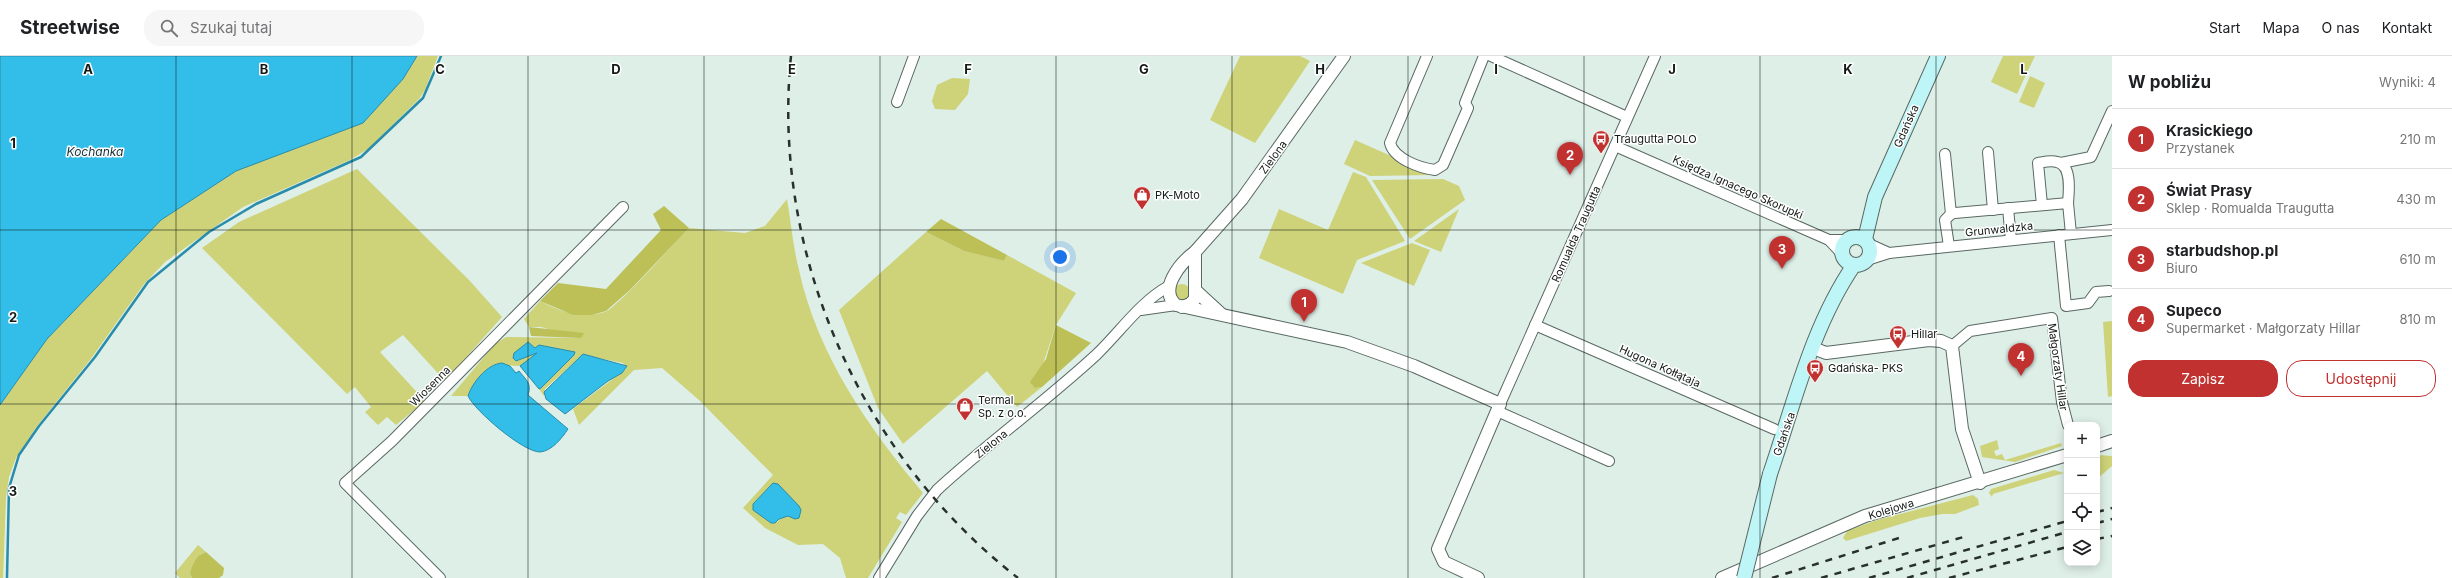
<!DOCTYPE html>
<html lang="pl">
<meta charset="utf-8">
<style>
:root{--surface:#fff;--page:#f6f6f6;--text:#202124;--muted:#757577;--line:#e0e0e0;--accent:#c03130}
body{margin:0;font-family:Inter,sans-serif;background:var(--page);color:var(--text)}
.controls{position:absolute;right:12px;bottom:12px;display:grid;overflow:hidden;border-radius:8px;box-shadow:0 2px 10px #0003}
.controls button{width:36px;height:36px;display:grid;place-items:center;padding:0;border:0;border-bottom:1px solid var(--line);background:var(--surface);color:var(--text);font:20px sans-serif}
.you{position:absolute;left:1060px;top:201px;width:14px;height:14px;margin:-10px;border:3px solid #fff;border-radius:50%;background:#1a73e8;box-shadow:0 0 0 6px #1a73e833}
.badge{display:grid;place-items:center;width:26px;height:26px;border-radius:50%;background:var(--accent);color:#fff;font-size:13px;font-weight:700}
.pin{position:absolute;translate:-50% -33px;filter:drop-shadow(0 1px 2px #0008)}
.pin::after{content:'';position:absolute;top:21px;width:14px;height:12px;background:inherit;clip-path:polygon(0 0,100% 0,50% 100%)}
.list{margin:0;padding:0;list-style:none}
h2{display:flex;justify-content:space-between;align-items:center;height:52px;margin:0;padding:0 16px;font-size:17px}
h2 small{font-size:13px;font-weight:400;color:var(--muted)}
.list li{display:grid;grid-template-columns:26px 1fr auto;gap:12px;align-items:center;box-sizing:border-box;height:60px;padding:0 16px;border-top:1px solid var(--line)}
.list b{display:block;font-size:15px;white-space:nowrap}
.list p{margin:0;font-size:13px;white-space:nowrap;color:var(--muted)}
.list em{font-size:13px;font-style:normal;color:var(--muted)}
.actions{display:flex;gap:8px;padding:12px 16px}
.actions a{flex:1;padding:9px 0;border:1px solid var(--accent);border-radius:16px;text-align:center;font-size:14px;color:var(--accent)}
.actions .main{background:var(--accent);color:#fff}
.icon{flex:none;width:22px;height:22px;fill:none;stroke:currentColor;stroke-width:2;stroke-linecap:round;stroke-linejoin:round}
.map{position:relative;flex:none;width:2112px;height:522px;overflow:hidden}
header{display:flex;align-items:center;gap:24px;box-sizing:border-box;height:56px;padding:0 20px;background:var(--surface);border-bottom:1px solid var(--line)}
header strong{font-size:19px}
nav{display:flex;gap:22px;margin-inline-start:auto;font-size:14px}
.search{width:280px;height:36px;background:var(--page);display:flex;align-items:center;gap:10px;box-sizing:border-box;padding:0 14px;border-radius:16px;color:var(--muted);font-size:15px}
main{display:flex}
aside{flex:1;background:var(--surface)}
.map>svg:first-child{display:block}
.green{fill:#ced278;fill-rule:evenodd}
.forest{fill:#bcc057}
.water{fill:#33bee9;stroke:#298caa}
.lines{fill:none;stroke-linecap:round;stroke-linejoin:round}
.stream{stroke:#298caa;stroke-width:2.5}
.minor-casing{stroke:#596862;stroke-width:12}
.tertiary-casing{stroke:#596862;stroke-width:14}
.secondary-casing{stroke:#596862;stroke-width:16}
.minor{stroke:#fff;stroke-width:10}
.tertiary{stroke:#fff;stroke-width:12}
.secondary{stroke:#bef5f6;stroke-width:14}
.rail{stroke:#28302d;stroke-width:2.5;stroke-dasharray:7 7;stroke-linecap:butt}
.secondary-bridge-casing{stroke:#596862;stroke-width:16;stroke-linecap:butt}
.secondary-bridge{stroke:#bef5f6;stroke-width:14}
.grid{fill:none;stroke:#121916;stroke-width:1;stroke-opacity:0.55}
.labels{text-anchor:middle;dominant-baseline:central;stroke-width:3;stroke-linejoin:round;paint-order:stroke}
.street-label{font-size:11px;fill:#121916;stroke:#fff}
.poi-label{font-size:11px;fill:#121916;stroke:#fff;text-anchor:start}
.water-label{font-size:12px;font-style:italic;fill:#172d35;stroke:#fff}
.grid-label{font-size:13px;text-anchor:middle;font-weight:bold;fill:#121916;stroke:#fff;stroke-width:3;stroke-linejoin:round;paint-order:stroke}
</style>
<header>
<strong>Streetwise</strong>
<div class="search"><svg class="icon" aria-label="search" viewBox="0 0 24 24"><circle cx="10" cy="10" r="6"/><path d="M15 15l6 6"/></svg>Szukaj tutaj</div>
<nav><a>Start</a><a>Mapa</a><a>O nas</a><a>Kontakt</a></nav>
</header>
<main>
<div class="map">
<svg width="2112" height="522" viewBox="0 0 2112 522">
<rect width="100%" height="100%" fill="#deefe8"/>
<g class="green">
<polygon points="417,0 438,0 425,34 419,43 368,93 350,104 243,151 165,206 144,228 90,304 37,370 16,402 9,421 6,442 3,522 0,522 0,349 47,283 161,164 236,115 292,92 403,23"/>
<polygon points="1240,0 1300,0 1310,5 1255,87 1210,64"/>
<polygon points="2003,0 2035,0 2017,38 1991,26"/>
<polygon points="2030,20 2045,27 2034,52 2019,46"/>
<polygon points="952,22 970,23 968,38 955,54 935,53 932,45 937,29"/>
<polygon points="1355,84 1434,119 1370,120 1344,108"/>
<polygon points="357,113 469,224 502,261 445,325 403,279 380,296 425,345 396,369 387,361 378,369 365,356 371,351 355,331 347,338 202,192 239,166"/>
<polygon points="1353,116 1366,121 1405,185 1357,204 1343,238 1259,202 1279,153 1328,174"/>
<polygon points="1443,123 1459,130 1465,144 1410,183 1372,124"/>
<path d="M787,143c4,23 6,48 12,71 18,84 70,159 124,223l-17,22 -6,-3 -4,6 6,4 -34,56h-22l-6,-20 -17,-14 -25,1 -33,-17 -22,-20 30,-33 -74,-75 -37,-32 -28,2 -55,55 -6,-16 53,-40 -3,-6 -41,-8 -37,34 -1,7 -5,-7 35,-34 -3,-3 -32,-7 -4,3 -9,-5 -9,8v10l18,-9v4l-15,10 -27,-1 -11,9 -14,22h-17l44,-52 11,-7 75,1 -40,-11h-12l-5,-8 16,-18c21,11 41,18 65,11 13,-5 70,-70 84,-84l56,5 20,-7zM773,427l8,5 11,30 -4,-2 -9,3 -1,3 -25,-18z"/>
<polygon points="1459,153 1441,196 1414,185"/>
<polygon points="926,176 964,195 1004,205 1007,199 1076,237 1056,269 1035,332 1042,331 1017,351 987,315 903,388 878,352 839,254"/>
<polygon points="1412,187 1430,194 1414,230 1361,207"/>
<circle cx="1182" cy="236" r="8"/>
<polygon points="2112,265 2112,340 2108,341 2103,266"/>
<polygon points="1997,384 1999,393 1994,395 1996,400 2002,398 2005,404 2061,387 2062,390 2015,406 1982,401 1980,390"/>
<polygon points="2099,399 2112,400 2112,410 2097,423 2097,402"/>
<polygon points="2054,414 2064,417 1993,438 1992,441 1989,437 1991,433"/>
<polygon points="1973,439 1978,443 1979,449 1955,458 1942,458 1920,462 1846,485 1843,482 1847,475 1877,464"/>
<polygon points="198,489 206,496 201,498 190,517 192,522 180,522 175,517"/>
</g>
<g class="forest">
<polygon points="664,150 689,172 630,234 606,255 592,259 573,259 540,245 558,227 606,233 661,174 653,158"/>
<polygon points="941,163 1007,199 1004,205 964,195 926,176"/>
<polygon points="1056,269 1091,287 1042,331 1035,332 1030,326 1046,303"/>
<polygon points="529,271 584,277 581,282 531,280"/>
<path d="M206,496l18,16 -1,7 -4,3h-27l-2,-5c3,-9 6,-18 16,-21z"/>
</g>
<g class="water">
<polygon points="0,0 417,0 403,23 363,67 236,115 161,164 47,283 0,349"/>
<polygon points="528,286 535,292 539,289 575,296 574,299 541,332 539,333 520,310 537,297 516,305 513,302 514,297"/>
<polygon points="583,298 627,310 622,317 608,325 565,358 546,343 544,336"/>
<path d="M502,307l8,3 6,7 3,-2c7,9 13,12 9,24l40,34c-6,9 -16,22 -28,23 -17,0 -65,-41 -72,-56 4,-13 19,-32 34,-33z"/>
<polygon points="773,427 778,428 799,450 801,454 799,462 795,463 788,460 779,463 775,467 771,467 753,454 753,448"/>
</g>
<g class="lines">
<polyline class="stream" points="7,522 9,432 19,399 39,370 95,301 148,226 209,176 256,148 361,101 423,42 441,0"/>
<g class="minor-casing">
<g id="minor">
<path d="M1427,0l-37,87c4,16 30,25 45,27l8,-5 25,-57 -3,-5 19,-47"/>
<polyline points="1491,0 1627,61"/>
<polyline points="897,46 914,0"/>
<polyline points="1615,90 1829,184 1843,199"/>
<polyline points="1988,96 1993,154"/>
<polyline points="1945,98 1951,158"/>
<polyline points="2061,107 2091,101 2112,55"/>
<path d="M2042,149l-4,-42c6,-1 13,-3 19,-1 15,3 12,29 11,41"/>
<polyline points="2008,152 2011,184"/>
<polyline points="2059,179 2066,250 2088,247 2096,236 2109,235"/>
<polyline points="1829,184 1847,184"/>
<polyline points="1869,188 1889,197"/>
<polyline points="1949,190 1945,164 1951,158 1955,157 2068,147 2071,178"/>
<polyline points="1867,204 1889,197 2112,174"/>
<polyline points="1141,254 1176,249"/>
<polyline points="1535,269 1774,373"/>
<polyline points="1952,290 1970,275 2052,262 2062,346 2068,369"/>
<polyline points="1500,348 1655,0"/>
<polyline points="1497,355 1609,405"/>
<polyline points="440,522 345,427 392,385 623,151"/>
<path d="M879,522l38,-62 20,-26c51,-47 108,-88 159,-135 24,-23 44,-53 73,-69"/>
</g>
</g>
<g class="tertiary-casing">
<g id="tertiary">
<path d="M1344,0l-102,143 -47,53c-15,11 -37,38 -19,53l171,37 67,24 86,38 -62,145 6,13 34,16"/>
<polyline points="1196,235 1221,258"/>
<polyline points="1182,251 1190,248 1195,243 1195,196"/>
<polyline points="1813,292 1826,297 1929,284 1941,285 1952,290 1962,373 1980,427"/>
<polyline points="2097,390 2112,385"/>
<polyline points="1722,522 1865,460 2067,399"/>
</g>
</g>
<g class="secondary-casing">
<g id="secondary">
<circle cx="1856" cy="195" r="14"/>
<polyline points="1865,183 1875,141 1938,0"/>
<path d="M1770,418c24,-70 42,-148 84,-209"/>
</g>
</g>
<use href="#minor" class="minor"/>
<use href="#tertiary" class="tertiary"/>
<use href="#secondary" class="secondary"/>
<g class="rail">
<path d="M791,0c-20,198 70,400 227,522"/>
<polyline points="2097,456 2112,452"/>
<polyline points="2097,467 2112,463"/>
<polyline points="2097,483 2112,480"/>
<polyline points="1772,522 1902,481"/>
<polyline points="1821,522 1967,480"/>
<polyline points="1869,522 2067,465"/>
<polyline points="1907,522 2067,476"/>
<polyline points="1949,522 2067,491"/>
</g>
<g class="secondary-bridge-casing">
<polyline id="secondary-bridge" points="1744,522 1770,418"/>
</g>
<use href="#secondary-bridge" class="secondary-bridge"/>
</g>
<path class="grid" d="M176,0v522M352,0v522M528,0v522M704,0v522M880,0v522M1056,0v522M1232,0v522M1408,0v522M1584,0v522M1760,0v522M1936,0v522M0,174h2112M0,348h2112"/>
<defs>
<g id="bus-pin" transform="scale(0.9)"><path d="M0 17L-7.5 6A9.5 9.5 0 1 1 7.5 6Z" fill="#c03130" stroke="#fff"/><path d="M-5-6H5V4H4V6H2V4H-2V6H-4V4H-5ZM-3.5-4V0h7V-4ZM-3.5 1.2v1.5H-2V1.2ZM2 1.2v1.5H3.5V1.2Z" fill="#fff"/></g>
<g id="shop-pin" transform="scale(0.9)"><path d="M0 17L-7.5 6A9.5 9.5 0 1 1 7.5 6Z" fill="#c03130" stroke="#fff"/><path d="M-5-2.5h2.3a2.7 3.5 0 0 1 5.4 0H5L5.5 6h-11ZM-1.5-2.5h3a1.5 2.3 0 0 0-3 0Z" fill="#fff"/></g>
</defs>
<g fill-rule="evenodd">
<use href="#bus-pin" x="1601" y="83"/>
<use href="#shop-pin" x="1142" y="139"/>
<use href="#bus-pin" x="1898" y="278"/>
<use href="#bus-pin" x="1815" y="312"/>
<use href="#shop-pin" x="965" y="350"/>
</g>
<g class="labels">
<g class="street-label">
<text transform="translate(1906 70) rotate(-66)">Gdańska</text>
<text transform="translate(1273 101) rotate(-54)">Zielona</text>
<text transform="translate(1738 131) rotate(24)">Księdza Ignacego Skorupki</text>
<text transform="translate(1999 173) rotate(-6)">Grunwaldzka</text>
<text transform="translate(1576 178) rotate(-66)">Romualda Traugutta</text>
<text transform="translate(1660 310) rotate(24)">Hugona Kołłątaja</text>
<text transform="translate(2058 311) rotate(82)">Małgorzaty Hillar</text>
<text transform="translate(430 330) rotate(-45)">Wiosenna</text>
<text transform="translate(1784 378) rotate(-71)">Gdańska</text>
<text transform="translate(991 388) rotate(-39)">Zielona</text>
<text transform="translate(1891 453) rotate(-17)">Kolejowa</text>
</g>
<g class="poi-label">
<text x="1614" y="83">Traugutta POLO</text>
<text x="1155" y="139">PK-Moto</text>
<text x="1911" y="278">Hillar</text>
<text x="1828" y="312">Gdańska- PKS</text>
<text x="978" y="344">Termal<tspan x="978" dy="13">Sp. z o.o.</tspan></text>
</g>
<g class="water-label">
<text x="95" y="95">Kochanka</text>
</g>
</g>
<g class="grid-label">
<text x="88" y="18">A</text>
<text x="264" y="18">B</text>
<text x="440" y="18">C</text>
<text x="616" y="18">D</text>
<text x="792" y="18">E</text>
<text x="968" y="18">F</text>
<text x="1144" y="18">G</text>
<text x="1320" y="18">H</text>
<text x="1496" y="18">I</text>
<text x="1672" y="18">J</text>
<text x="1848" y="18">K</text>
<text x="2024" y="18">L</text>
<text x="13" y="92">1</text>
<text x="13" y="266">2</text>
<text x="13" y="440">3</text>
</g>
</svg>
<div class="controls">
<button>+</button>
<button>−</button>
<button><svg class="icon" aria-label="locate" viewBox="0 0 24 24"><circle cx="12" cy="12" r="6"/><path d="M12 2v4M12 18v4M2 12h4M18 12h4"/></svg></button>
<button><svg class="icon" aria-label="layers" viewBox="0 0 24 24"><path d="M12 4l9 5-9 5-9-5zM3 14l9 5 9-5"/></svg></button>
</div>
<div class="you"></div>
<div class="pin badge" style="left:1304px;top:266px">1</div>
<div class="pin badge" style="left:1570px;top:119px">2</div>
<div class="pin badge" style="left:1782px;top:213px">3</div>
<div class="pin badge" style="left:2021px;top:320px">4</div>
</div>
<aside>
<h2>W pobliżu<small>Wyniki: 4</small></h2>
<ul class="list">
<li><span class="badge">1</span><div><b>Krasickiego</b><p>Przystanek</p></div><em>210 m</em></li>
<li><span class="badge">2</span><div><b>Świat Prasy</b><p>Sklep · Romualda Traugutta</p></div><em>430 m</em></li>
<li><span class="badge">3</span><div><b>starbudshop.pl</b><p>Biuro</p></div><em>610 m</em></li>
<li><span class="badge">4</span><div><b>Supeco</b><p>Supermarket · Małgorzaty Hillar</p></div><em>810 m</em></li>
</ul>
<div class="actions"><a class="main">Zapisz</a><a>Udostępnij</a></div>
</aside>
</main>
